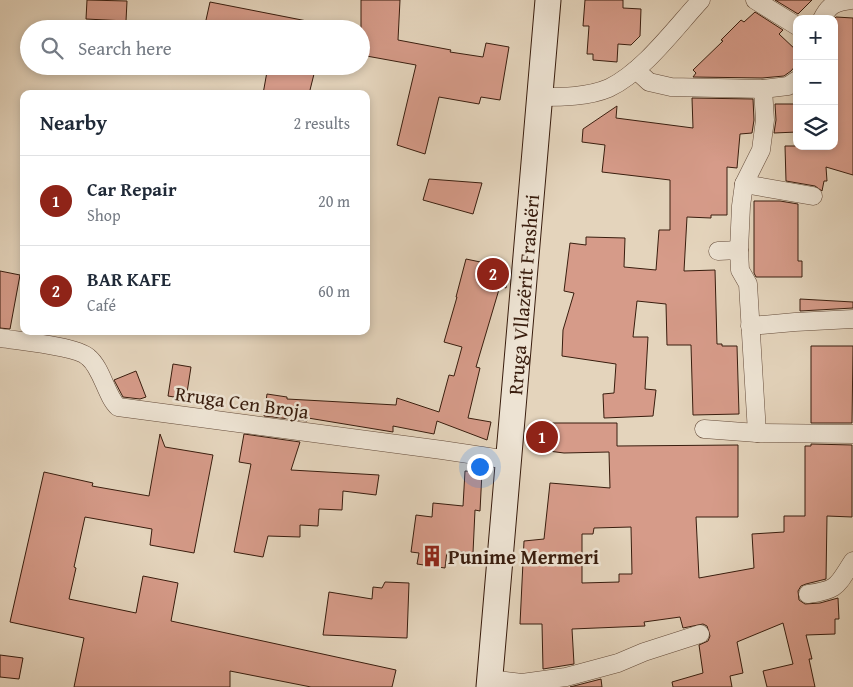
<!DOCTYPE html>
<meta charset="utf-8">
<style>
:root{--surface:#fff;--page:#f6f6f7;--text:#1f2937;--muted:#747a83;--line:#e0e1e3;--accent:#8f2418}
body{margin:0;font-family:"Gentium Book Plus",serif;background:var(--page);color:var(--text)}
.controls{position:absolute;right:15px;top:15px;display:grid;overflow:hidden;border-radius:10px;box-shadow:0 2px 8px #0003}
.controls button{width:45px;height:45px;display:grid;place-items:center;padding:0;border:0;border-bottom:1px solid var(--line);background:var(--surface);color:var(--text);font:25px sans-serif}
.you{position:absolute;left:479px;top:466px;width:18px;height:18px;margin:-12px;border:4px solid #fff;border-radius:50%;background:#1a73e8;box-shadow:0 0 0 8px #1a73e833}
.badge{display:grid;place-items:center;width:32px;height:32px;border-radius:50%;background:var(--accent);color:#fff;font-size:16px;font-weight:700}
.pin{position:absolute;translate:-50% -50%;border:2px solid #fff;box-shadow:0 1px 5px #0006}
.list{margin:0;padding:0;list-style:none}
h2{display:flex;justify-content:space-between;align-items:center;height:65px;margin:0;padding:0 20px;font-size:21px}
h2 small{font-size:16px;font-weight:400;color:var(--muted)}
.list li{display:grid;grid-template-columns:32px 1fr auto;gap:15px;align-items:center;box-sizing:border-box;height:90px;padding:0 20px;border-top:1px solid var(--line)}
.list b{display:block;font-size:19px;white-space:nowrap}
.list p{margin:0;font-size:16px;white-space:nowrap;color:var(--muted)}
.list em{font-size:16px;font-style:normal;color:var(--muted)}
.icon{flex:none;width:28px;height:28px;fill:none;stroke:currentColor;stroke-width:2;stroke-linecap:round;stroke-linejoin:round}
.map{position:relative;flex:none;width:853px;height:687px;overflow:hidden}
.search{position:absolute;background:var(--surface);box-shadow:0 2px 8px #0003;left:20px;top:20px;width:350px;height:55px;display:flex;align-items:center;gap:12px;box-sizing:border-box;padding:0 18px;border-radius:28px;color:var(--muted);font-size:19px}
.panel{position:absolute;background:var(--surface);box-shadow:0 2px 8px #0003;left:20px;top:90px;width:350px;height:245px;border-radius:10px}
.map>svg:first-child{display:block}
.building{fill:#d69b89;stroke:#391d0e;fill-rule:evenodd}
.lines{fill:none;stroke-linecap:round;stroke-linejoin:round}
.street-casing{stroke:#644b3a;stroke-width:19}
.secondary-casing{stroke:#391d0e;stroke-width:27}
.street{stroke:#ede3d3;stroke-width:18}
.secondary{stroke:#ede3d3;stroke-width:25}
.labels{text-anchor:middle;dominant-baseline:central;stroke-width:5;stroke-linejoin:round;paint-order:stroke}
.street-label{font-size:20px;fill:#391d0e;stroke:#ede3d3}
.poi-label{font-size:20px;font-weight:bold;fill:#391d0e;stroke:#ede3d3;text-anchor:start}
</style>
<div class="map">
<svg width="853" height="687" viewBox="0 0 853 687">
<rect width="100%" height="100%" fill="#e4d4bc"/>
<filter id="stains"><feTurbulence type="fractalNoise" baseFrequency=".004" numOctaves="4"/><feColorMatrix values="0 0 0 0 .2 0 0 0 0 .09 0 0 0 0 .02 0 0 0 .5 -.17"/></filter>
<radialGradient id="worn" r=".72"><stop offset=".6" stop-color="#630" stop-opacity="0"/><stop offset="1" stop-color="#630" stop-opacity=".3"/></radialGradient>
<g class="building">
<polygon points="87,0 127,1 126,21 86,19"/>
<polygon points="361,0 400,0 398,40 451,50 450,52 483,57 486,43 509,47 500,100 481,97 479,104 439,97 425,154 397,145 416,65 361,55"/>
<polygon points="585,0 623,0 623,8 641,9 640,36 631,45 618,44 617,62 593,60 593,54 587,54 589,26 583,26"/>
<polygon points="775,0 812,0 798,14"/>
<polygon points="210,2 307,21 306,29 204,29"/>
<polygon points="755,12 783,30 779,34 797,51 797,64 791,71 784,76 762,78 693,77 696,73 693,70 723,41 721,40 741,20 744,22"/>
<polygon points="836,17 853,18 853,175 826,167 827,181 824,181 822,191 815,186 786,181 785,146 834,146 834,19"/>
<polygon points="268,66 316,66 309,94 263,94"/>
<polygon points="692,98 753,99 754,120 752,133 740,134 737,168 727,167 727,215 711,215 711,218 687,217 684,271 715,270 717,344 722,344 722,346 737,346 739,414 693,415 691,345 667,345 666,304 637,301 633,337 648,337 645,389 656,390 653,416 604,418 603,394 614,393 616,364 562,356 563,330 574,293 564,291 570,243 586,245 586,237 625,238 624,267 656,270 659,230 670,230 670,180 602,172 605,145 582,142 583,129 617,106 616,118 693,128"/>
<polygon points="775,104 797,104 797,132 774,133 776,120"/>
<polygon points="429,179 482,183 473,214 423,200"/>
<polygon points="754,201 780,201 798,204 798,261 802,261 802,277 756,277 754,273"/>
<polygon points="466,259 509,268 506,288 500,286 476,367 480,368 468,418 491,422 487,440 437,421 434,434 393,426 393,432 308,418 307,421 264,416 267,394 287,397 287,399 396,405 397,398 439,412 449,375 454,376 462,347 444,342 457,297 456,297"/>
<polygon points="0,271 20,275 10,329 0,328"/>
<polygon points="800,299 853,302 853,308 800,311"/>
<polygon points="811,346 853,346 852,423 811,423"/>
<polygon points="173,364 191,367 186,399 168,396"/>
<polygon points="136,371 146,397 140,399 123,397 114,380"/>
<path d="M535,423h82v23l121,-1v72h-42l3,61 55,-10 -2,-34 32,-2v-16h21v-70h6v-2l41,1v72l-25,-1 -1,63 -20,5 -5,2 -3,5 1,9 6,4 15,-1 18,-5 1,21h-4v15l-29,1 6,24h-3l6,28h-48l-4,-16 30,-7 -10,-41 -46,19 6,31 -13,3 2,11h-59l-1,-5 31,-9 -4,-28 9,-4 2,-5 -3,-10 -4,-2 -20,4 -3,-11 -36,5 1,4 -73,3 2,35 -31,5 -1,-45h-22l4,-83 20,-2 6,-56 60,5 -1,-36 -45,1 -31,-4zM631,527l1,47h-13v8l-37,1v-49h11l1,-6z"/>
<polygon points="160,434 165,447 213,455 194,553 150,545 152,529 85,517 74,567 76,568 69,599 136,613 143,576 178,583 171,621 396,670 392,687 311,687 230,671 230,687 74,687 84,638 10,622 44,472 93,483 92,486 149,496"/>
<polygon points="244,434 300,442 291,470 379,475 376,495 343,491 342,510 319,509 318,526 300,525 300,537 268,536 263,557 234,552 251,464 239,462"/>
<polygon points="465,471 482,472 480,511 475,510 473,553 447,551 445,568 417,564 419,553 411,552 416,515 432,517 433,503 463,506"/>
<polygon points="385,582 409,583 407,638 323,635 329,592 372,599 373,587 382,588"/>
<polygon points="0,655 23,658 19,679 0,677"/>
<polygon points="601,679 602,687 570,687"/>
</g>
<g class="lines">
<g class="street-casing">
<g id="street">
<polyline points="755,0 797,26"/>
<path d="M822,19c7,-14 13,-17 29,-19"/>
<polyline points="636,70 649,82 671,87 763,89 788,86 797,80"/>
<path d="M540,97c22,0 48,0 69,-9 35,-17 66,-60 92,-88"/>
<polyline points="744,184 813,196"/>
<polyline points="739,250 741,206 744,184 761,150 765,120 763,89"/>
<polyline points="718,251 739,250 740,270 748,284 757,433"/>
<polyline points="750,326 795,322 853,319"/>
<path d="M0,338c18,3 76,8 88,19 14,11 18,39 30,50l324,43 67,10"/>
<polyline points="704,429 757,433 853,434"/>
<path d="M808,594c31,-4 29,-9 45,-33"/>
<polyline points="490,679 522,683 566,677 618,663 644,652 700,634"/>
</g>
</g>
<g class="secondary-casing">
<g id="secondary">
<path id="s1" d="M489,687l59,-687"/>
</g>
</g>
<use href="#street" class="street"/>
<use href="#secondary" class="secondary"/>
</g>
<defs>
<g id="building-bare" transform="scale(1.725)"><path d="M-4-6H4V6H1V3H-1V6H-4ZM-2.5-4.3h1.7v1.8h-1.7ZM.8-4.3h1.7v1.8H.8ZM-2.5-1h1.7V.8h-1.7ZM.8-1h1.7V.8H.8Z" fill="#8f2418" stroke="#ede3d3" stroke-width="2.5" paint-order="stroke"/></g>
</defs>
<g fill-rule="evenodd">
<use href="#building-bare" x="432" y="556"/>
</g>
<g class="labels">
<g class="street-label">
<text stroke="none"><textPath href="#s1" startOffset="394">Rruga Vllazërit Frashëri</textPath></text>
<text transform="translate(242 402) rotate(8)">Rruga Cen Broja</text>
</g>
<g class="poi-label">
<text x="448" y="556">Punime Mermeri</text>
</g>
</g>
<rect width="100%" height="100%" filter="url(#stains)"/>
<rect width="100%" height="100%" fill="url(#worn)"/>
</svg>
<div class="controls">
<button>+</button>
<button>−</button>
<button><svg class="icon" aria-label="layers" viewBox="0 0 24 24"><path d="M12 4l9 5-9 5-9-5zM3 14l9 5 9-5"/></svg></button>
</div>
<div class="you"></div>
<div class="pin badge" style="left:542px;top:437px">1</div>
<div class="pin badge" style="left:493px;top:274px">2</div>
<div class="search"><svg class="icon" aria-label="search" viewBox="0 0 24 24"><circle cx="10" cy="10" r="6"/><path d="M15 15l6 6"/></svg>Search here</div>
<section class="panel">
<h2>Nearby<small>2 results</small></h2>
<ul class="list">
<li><span class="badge">1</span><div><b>Car Repair</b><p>Shop</p></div><em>20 m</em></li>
<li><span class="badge">2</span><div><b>BAR KAFE</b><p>Café</p></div><em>60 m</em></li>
</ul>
</section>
</div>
